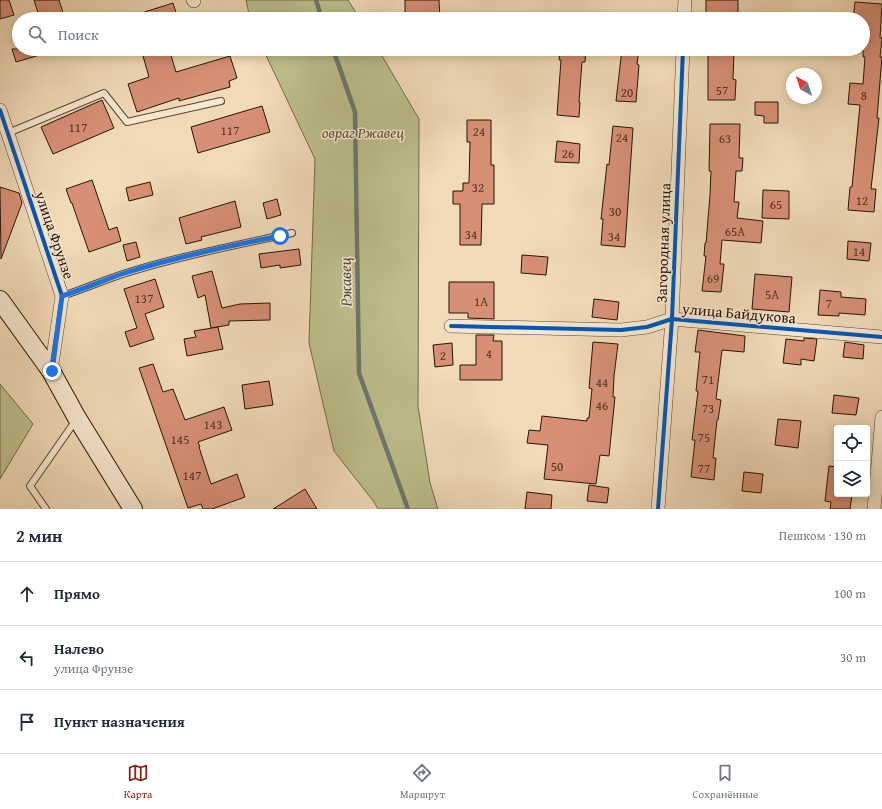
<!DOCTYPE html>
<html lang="ru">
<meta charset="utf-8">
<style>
:root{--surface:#fff;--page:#f6f6f7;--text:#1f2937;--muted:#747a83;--line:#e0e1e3;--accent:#8f2418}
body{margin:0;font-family:"Gentium Book Plus",serif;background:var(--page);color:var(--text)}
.controls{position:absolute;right:12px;bottom:12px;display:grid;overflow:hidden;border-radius:4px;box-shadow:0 2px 10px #0003}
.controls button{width:36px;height:36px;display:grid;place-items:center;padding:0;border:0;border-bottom:1px solid var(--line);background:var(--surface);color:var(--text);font:20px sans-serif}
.compass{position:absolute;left:786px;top:68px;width:36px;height:36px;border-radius:50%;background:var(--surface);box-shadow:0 2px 10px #0003;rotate:321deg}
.stop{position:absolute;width:12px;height:12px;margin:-9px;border:3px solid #1a73e8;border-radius:50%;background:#fff}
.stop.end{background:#1a73e8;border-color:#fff;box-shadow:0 1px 4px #0008}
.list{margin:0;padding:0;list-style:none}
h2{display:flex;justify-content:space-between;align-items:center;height:52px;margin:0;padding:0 16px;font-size:17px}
h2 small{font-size:13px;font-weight:400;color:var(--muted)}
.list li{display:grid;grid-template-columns:26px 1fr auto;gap:12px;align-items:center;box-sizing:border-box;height:64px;padding:0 16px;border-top:1px solid var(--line)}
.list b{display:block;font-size:15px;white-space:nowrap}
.list p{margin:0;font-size:13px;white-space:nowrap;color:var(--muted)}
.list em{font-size:13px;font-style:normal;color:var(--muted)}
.icon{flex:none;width:22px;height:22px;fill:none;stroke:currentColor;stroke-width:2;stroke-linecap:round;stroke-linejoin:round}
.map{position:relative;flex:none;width:882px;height:509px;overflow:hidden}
.search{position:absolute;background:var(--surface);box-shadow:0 2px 10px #0003;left:12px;right:12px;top:12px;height:44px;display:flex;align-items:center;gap:10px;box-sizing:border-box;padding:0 14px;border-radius:22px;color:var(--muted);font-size:15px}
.sheet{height:244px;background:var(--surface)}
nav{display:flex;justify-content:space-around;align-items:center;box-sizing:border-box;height:56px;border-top:1px solid var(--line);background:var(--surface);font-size:11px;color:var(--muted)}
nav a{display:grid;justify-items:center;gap:2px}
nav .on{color:var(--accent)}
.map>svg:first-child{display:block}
.green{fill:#bdbe8c;stroke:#726948}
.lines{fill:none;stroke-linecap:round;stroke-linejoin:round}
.stream{stroke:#6d776e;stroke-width:4.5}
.building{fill:#d78f76;stroke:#271404}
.lane-casing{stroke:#5a4631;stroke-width:8}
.street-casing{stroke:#5a4631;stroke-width:14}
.secondary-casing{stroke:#271404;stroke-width:20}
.lane{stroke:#f6e7d0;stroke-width:6}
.street{stroke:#f6e7d0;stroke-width:13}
.secondary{stroke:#f6e7d0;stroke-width:18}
.cycleway-casing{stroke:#f6e7d0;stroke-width:6}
.cycleway{stroke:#0057b8;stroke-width:4}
.route{stroke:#1a73e8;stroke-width:5}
.labels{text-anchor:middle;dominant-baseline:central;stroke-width:3;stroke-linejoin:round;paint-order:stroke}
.number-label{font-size:13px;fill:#533320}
.park-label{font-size:15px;font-style:italic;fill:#5c5034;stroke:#f6e7d0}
.street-label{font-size:15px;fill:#271404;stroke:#f6e7d0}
.water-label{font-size:16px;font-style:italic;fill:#504e42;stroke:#f6e7d0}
</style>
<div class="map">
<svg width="882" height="509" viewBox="0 0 882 509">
<rect width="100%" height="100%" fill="#f1dab7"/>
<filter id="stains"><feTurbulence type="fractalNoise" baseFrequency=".005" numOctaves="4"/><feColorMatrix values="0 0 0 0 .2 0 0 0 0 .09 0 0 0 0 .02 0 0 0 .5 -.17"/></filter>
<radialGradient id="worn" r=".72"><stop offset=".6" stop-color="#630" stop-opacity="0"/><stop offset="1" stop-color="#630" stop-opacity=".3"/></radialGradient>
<g class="green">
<polygon points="246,0 348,0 360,19 250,19"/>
<polygon points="263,49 378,49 419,119 418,406 430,483 438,509 378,509 374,502 334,451 309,343 315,159"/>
<polygon points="0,384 33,424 0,479"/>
</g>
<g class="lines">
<g class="stream">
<polyline points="316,0 322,19"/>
<polyline points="333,49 355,112 359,373 408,509"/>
</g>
</g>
<g class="building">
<polygon points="0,0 9,0 14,15 0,19"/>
<polygon points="34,0 59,0 65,19 40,19"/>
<polygon points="405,0 439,0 440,19 405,19"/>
<rect x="706" y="0" width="32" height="19"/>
<polygon points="855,2 882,4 880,38 882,38 880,57 882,57 877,118 879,118 871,189 876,189 874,212 848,210 850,187 852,187 860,105 848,104 850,83 863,84 865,57 863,57 863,19 853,19"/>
<polygon points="173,3 178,19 132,19 132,16"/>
<polygon points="12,49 49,49 50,52 16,62"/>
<polygon points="141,49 169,49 176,72 230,56 237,78 229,81 230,87 179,101 179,98 137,112 128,84 149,77"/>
<polygon points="560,49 586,49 585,62 582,62 579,102 580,102 579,117 557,115 561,60 559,60"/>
<polygon points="622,49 639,49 637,64 639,65 636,102 616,101"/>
<polygon points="708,50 734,50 733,79 736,80 735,100 708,100"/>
<polygon points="102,100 114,128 53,154 41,127"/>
<polygon points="755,102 778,102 778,123 764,123 764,116 755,115"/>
<polygon points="262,106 270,132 198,153 191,127"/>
<polygon points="467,120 491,120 491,165 494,165 494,204 482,204 481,245 460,245 460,204 453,204 453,191 463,191 463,183 469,183 470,142 467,142"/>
<polygon points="710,124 740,124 739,158 743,158 742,171 736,171 734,202 739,202 737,218 763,221 761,243 722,240 720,264 724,264 721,292 702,291 706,256 704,256 705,243 706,243 710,195 711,171 709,171"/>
<polygon points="613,126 633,128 625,247 601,245 603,219 601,219 603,201 607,164 609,165"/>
<polygon points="557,141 580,144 579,163 555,162"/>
<polygon points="92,180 109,230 117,227 121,241 89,252 72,203 71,203 66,189"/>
<polygon points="150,182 153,195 129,201 126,188"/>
<polygon points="0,187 19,193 22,203 1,259"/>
<polygon points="763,190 789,191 789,219 762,218"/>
<polygon points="277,199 281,215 267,219 263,203"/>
<polygon points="235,201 241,227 201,237 202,240 186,244 179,218"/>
<polygon points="848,241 871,243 869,261 847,259"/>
<polygon points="136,242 140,257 127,261 123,245"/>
<polygon points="299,249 301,265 280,268 280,265 261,268 259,254"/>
<polygon points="522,255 548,257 546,275 521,273"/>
<polygon points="212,271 222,308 240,304 270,303 270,320 229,321 229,325 211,328 205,295 198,298 192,276"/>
<polygon points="755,274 792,277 789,312 752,309"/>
<polygon points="155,279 164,307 145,314 154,339 130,347 125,332 137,328 124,289"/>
<polygon points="449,282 494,282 494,319 468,318 468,313 449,313"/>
<polygon points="820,290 841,292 841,297 866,299 865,315 839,313 839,316 818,315"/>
<polygon points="594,299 619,302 617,320 592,317"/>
<polygon points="218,327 223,349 187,356 184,339 196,337 194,331"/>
<polygon points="698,330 745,336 744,352 722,350 716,399 721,400 718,420 717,420 713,458 716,458 714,480 691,477 695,440 692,440 698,391 696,391 700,352 695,352"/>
<polygon points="476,335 494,335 493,341 502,341 502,380 460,380 460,365 476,365"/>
<polygon points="804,338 817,339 814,361 801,359 801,365 783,363 786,339 804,341"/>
<polygon points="593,342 618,344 614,376 613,397 615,397 609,456 600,455 596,484 544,479 548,445 527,443 529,430 540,431 542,416 587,421 587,418 589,418 592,389 589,388"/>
<polygon points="845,342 864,345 863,359 843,357"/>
<polygon points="452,343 453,365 435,367 433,345"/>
<polygon points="153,364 163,392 173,389 185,420 224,407 232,430 198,442 200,447 199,447 211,484 237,474 245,497 212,509 203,509 201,504 188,508 139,368"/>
<polygon points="269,381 273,405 245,409 242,385"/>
<polygon points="834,395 859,398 856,415 832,413"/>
<polygon points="778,419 801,421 798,448 775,445"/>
<polygon points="829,466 837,467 837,494 852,495 850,509 830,509 831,502 825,501"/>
<polygon points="744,472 763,474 761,493 742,491"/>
<polygon points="589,485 609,488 607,503 587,501"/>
<polygon points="305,489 317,509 273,509"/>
<polygon points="527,492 552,495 551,509 525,509"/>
</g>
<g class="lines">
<g class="lane-casing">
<g id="lane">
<polyline points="8,133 104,93 127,122 221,101"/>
<path d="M62,296c22,-7 42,-16 64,-23 54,-17 111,-28 166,-40"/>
<polyline points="46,509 30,486 76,420"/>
</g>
</g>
<g class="street-casing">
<g id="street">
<polyline points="193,0 194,1"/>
<polyline points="684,19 685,0"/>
<polyline points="0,110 62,296 51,371"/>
<polyline points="451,326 621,330 647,327 672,319 882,337"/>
<polyline points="658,509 672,319 683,49"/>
<polyline points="874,509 882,417"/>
</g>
</g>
<g class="secondary-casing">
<polyline id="secondary" points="0,300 51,371 77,418 133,509"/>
</g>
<use href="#lane" class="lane"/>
<use href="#street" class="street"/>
<use href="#secondary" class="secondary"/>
<g class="cycleway-casing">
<g id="cycleway">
<polyline points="0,110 62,296 51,371"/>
<polyline points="451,326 621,330 647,327 672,319 882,337"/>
<polyline points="658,509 672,319 683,49"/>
</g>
</g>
<use href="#cycleway" class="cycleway"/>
</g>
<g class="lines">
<path class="route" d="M52,371l10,-75c22,-7 42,-16 63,-23 51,-16 103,-27 155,-37"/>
</g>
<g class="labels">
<g class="number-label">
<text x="722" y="90">57</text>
<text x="627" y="92">20</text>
<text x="864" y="95">8</text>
<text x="78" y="127">117</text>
<text x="230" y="130">117</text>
<text x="479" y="131">24</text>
<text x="622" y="137">24</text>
<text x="725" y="138">63</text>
<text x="568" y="153">26</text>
<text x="478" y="187">32</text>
<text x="862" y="200">12</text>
<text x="776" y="204">65</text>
<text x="615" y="211">30</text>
<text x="735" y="231">65А</text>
<text x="471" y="234">34</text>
<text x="614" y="236">34</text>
<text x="859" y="251">14</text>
<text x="713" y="278">69</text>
<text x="772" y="294">5А</text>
<text x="144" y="298">137</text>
<text x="481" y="301">1А</text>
<text x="829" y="303">7</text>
<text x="489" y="353">4</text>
<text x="443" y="355">2</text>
<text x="708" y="379">71</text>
<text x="602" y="382">44</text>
<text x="602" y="405">46</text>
<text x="708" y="408">73</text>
<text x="213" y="424">143</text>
<text x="704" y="437">75</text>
<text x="180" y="439">145</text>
<text x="557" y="466">50</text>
<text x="704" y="468">77</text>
<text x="192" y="475">147</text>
</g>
<g class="park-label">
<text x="363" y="132">овраг Ржавец</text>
</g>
<g class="street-label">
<text transform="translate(55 235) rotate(71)">улица Фрунзе</text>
<text transform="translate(663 243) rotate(-88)">Загородная улица</text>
<text transform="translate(739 313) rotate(5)">улица Байдукова</text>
</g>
<g class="water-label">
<text transform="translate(345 282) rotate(-91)">Ржавец</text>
</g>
</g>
<rect width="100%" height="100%" filter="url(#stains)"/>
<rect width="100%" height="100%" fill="url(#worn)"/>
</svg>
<div class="controls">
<button><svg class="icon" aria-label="locate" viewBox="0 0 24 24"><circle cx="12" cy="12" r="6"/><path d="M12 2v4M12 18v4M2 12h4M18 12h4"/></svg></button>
<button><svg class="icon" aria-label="layers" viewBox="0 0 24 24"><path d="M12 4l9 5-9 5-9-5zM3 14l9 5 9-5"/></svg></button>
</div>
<svg class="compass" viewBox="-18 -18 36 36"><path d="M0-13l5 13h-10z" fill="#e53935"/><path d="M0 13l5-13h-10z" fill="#747a83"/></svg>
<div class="stop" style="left:280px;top:236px"></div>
<div class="stop end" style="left:52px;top:371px"></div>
<div class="search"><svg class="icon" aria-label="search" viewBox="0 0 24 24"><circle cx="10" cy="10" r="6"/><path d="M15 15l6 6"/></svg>Поиск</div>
</div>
<section class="sheet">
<h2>2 мин<small>Пешком · 130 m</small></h2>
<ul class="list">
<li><svg class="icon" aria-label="ahead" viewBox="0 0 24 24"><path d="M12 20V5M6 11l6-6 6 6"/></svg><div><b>Прямо</b></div><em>100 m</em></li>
<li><svg class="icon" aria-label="left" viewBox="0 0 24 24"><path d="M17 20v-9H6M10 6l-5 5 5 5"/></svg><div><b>Налево</b><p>улица Фрунзе</p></div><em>30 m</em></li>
<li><svg class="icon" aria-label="arrive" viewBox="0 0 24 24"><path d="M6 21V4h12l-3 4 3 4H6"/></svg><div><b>Пункт назначения</b></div></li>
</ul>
</section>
<nav>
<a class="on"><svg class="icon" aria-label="map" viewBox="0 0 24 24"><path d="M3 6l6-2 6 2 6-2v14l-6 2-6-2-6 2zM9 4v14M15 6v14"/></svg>Карта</a>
<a><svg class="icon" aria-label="directions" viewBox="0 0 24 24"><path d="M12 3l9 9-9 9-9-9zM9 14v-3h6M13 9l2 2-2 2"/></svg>Маршрут</a>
<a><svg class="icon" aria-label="saved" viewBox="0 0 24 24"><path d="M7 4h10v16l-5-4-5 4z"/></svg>Сохранённые</a>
</nav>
